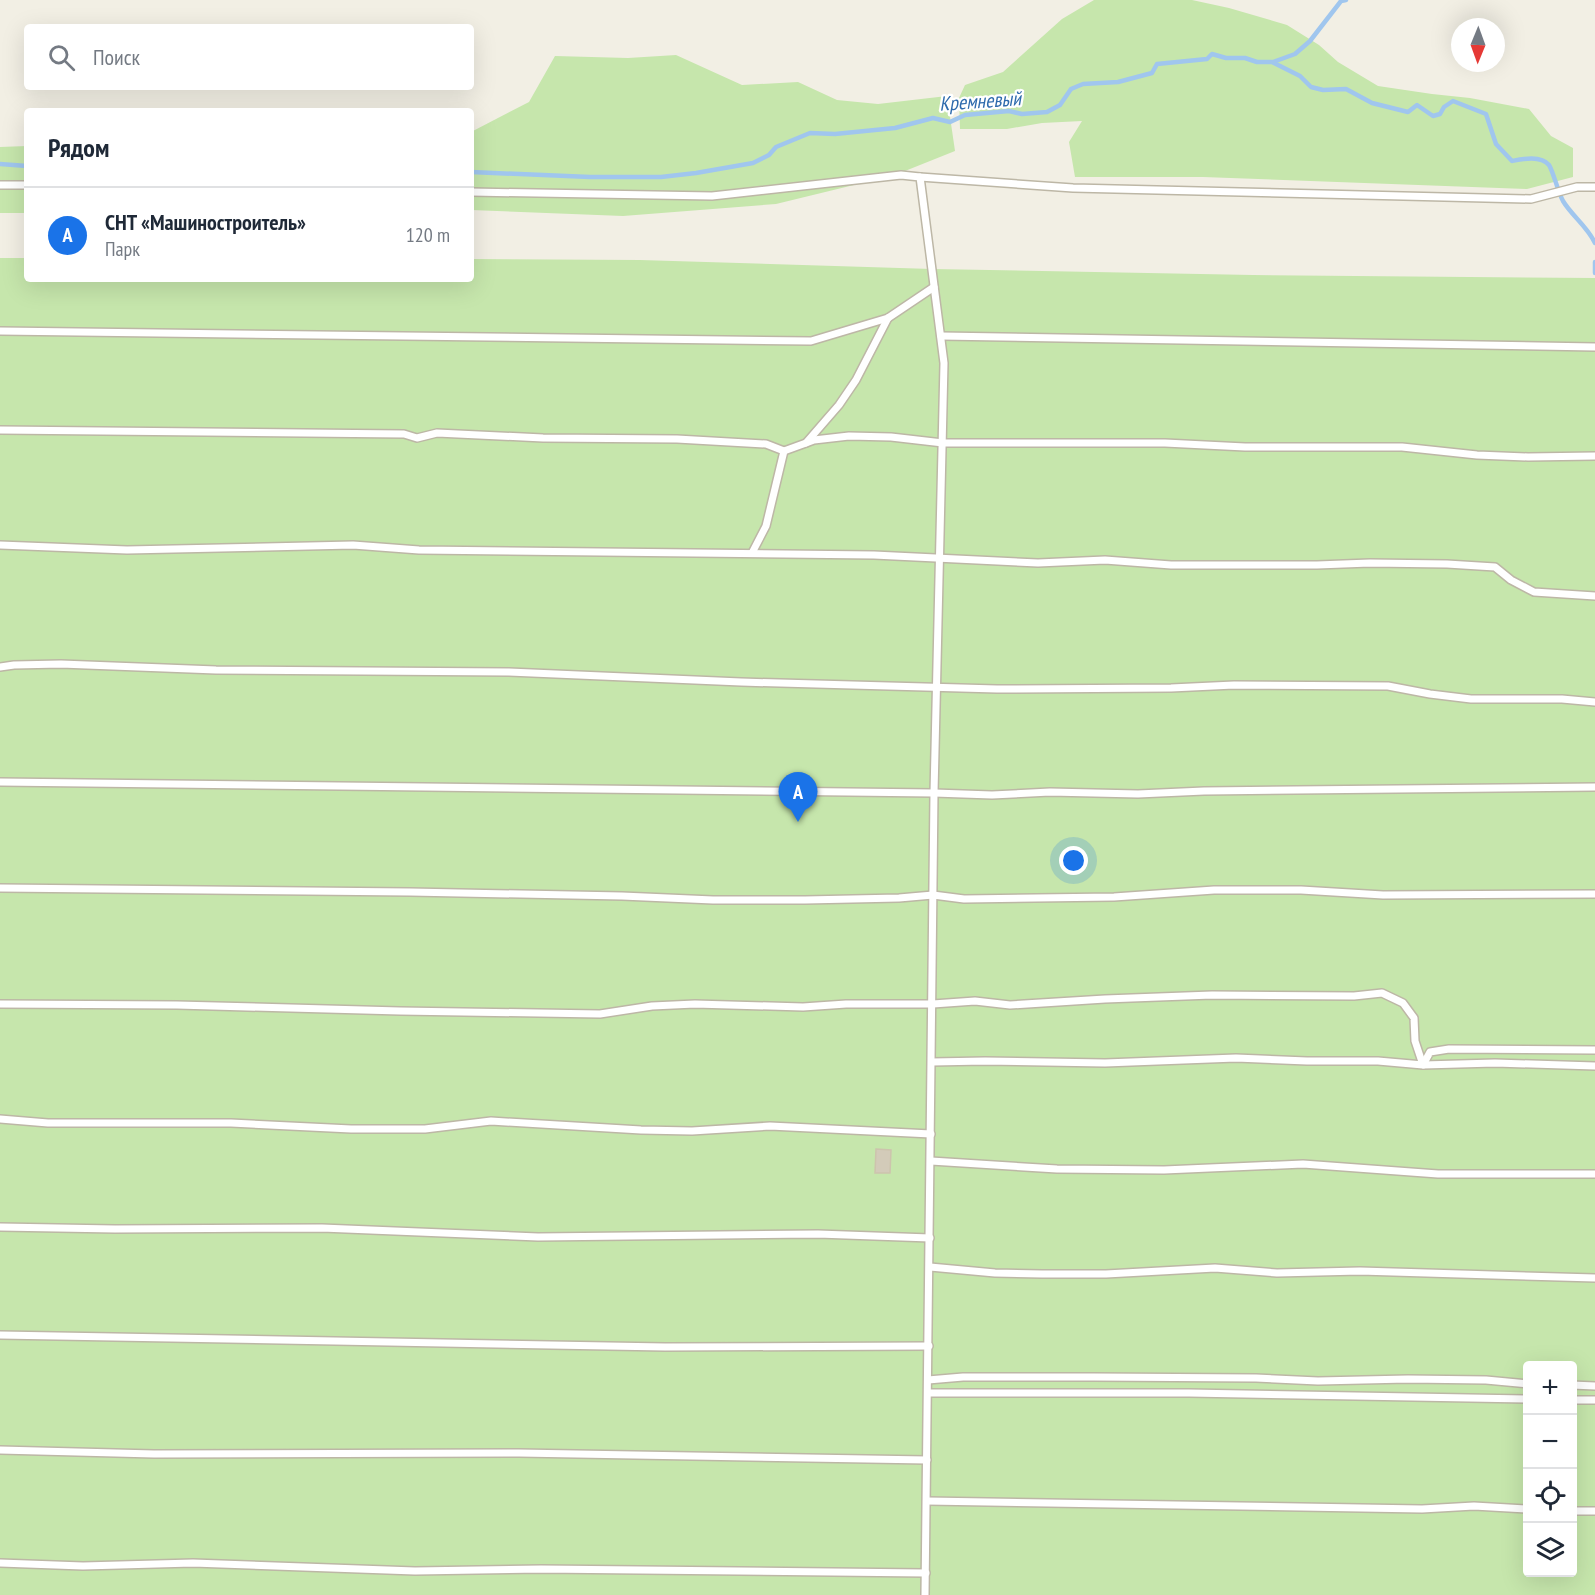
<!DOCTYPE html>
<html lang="ru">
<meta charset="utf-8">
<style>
:root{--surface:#fff;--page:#f6f6f7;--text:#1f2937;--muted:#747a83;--line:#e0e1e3;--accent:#1a73e8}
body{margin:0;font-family:"PT Sans Narrow",sans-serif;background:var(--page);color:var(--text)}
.controls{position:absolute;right:18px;bottom:18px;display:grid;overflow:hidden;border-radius:6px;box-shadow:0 6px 24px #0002}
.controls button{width:54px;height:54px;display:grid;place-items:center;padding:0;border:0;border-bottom:2px solid var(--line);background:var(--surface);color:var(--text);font:30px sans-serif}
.compass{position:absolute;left:1451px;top:18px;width:54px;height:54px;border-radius:50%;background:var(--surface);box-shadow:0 6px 24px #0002;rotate:181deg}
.you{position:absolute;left:1074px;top:861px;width:21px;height:21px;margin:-15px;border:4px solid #fff;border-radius:50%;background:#1a73e8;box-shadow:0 0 0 9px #1a73e833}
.badge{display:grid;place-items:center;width:39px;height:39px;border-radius:50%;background:var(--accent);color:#fff;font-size:20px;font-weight:700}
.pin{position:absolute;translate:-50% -50px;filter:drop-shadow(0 2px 3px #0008)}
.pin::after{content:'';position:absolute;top:32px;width:21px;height:18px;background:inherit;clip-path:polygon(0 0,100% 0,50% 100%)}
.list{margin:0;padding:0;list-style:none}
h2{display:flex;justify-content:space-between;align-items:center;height:78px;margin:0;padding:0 24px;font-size:26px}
h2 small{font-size:20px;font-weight:400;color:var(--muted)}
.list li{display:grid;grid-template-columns:39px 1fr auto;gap:18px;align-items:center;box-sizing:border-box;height:96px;padding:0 24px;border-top:2px solid var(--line)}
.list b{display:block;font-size:22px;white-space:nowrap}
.list p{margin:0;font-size:20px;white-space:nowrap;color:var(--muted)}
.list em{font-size:20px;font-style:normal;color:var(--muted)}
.icon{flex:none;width:33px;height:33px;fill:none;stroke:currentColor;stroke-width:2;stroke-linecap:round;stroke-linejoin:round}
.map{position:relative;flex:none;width:1595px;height:1595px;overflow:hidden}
.search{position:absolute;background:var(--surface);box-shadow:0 6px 24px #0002;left:24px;top:24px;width:450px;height:66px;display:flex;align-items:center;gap:15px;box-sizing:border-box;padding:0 21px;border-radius:6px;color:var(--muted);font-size:22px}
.panel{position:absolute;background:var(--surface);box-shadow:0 6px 24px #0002;left:24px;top:108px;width:450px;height:174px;border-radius:6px}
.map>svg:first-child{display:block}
.green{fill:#c6e6ac;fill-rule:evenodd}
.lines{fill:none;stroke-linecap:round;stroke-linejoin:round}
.stream{stroke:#a0c6ee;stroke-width:4.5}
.building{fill:#d3cbb9;stroke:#cdc4ad;stroke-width:1.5}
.service-casing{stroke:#bdb7a6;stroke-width:10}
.service{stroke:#fff;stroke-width:7}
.labels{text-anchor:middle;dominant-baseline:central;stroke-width:4.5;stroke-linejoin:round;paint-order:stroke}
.water-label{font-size:20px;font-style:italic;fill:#2f6bad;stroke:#fff}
</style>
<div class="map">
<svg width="1595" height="1595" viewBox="0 0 1595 1595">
<rect width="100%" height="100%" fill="#f2efe4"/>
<g class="green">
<polygon points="1094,0 1192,0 1229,8 1287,25 1319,45 1338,62 1378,86 1432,94 1470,98 1529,109 1551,136 1573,148 1573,177 1527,189 1203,177 1075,177 1069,142 1082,121 1042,123 1007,129 960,129 959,98 965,85 1003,72 1062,19"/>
<polygon points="676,55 742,85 798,82 837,100 878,104 947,96 955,151 895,175 776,204 623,216 471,210 471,132 529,102 555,56 628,58"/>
<polygon points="27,146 27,213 0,213 0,147"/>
<path d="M0,258h27v21h444v-20l169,1 292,9 321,6 342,3v1317h-1595zM1528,1366h44v206h-44z"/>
</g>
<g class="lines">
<g class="stream">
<polyline points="1273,62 1295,54 1310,41 1341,1 1346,0"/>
<polyline points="0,164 27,166"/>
<path d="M471,172l119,5h71l35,-4 57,-10 16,-8 7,-8 34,-14 25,1 60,-6 38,-10 17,4 15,-7 44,-4 13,3 25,-2 13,-7 11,-16 12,-5 35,-2 34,-9 5,-9 50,-5 5,-5 14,4h19l12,4h15l28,14 11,11 12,3 23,-1 26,14 36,9 9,-7 16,11 7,-2 4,-7 9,-6 33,13 10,30 16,17c10,-2 29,-6 37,4 4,6 9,27 14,36 9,15 24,25 32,42"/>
<polyline points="1595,262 1595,273"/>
</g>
</g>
<polygon class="building" points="876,1149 891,1150 890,1173 875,1173"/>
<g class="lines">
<g class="service-casing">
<g id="service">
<polyline points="920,177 1073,188 1531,199 1577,187 1595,187"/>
<polyline points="0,185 27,185"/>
<polyline points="471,192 712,196 901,175 920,177 944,363 934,793 925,1595"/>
<polyline points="0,331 811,341 888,318 934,287"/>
<polyline points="941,336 1595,347"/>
<polyline points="0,430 404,434 417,438 437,433 543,438 677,439 766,444 784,451"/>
<polyline points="806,443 814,440 849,436 891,437 943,443 1165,443 1245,447 1402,447 1477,455 1528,457 1595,456"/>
<polyline points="0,545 127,550 353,545 419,550 874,555 1038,563 1105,560 1171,565 1317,565 1370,563 1447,564 1495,567 1511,580 1534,592 1595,596"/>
<polyline points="752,553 766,526 784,451 806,443 839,405 856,380 888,318"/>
<polyline points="0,667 14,665 61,664 216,670 509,672 741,682 997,689 1171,688 1234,685 1388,686 1430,694 1471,699 1562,699 1595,702"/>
<polyline points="0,782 934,793 992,795 1050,792 1138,794 1204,791 1595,787"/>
<polyline points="0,888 410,892 622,896 713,900 805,900 899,898 933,895 964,899 1114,897 1214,890 1301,890 1383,895 1595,894"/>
<polyline points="0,1004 177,1005 400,1011 600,1014 652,1006 695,1004 803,1007 846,1004 933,1004 975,1001 1010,1005 1105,999 1212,995 1354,996 1382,993 1403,1003 1414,1018 1415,1041 1423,1065 1495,1063 1595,1066"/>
<polyline points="932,1062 985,1061 1105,1063 1236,1058 1307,1061 1378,1061 1423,1065 1430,1052 1449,1049 1595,1050"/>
<polyline points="0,1119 48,1123 231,1123 351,1129 425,1129 491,1121 641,1130 692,1131 770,1126 931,1134"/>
<polyline points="931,1161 1057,1169 1164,1170 1303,1164 1438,1174 1595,1174"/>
<polyline points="0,1227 115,1229 322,1228 538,1237 818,1234 930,1238"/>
<polyline points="930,1267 995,1273 1042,1274 1106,1274 1215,1268 1277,1273 1360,1271 1595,1278"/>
<polyline points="0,1335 665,1347 929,1346"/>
<polyline points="928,1380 963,1377 1094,1377 1256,1378 1318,1381 1408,1379 1486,1380 1528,1384"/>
<polyline points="1572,1385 1595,1386"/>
<polyline points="928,1393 1189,1393 1528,1399"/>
<polyline points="1572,1400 1595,1400"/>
<polyline points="0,1450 154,1454 519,1453 927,1460"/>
<polyline points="927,1501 1422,1509 1474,1506 1528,1509"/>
<polyline points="1572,1511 1595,1511"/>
<polyline points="0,1563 83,1566 193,1563 415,1571 541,1569 926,1573"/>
</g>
</g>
<use href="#service" class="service"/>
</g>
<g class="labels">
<g class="water-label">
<text transform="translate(980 101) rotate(-4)">Кремневый</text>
</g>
</g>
</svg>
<div class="controls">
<button>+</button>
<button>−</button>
<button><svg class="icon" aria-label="locate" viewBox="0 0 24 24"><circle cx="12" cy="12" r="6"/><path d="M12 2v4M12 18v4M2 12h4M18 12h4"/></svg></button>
<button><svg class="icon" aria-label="layers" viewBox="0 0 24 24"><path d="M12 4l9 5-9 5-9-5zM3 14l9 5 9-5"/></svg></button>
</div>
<svg class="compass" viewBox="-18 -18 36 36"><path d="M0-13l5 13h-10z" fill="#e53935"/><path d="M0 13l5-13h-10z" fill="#747a83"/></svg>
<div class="you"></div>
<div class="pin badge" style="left:798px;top:822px">A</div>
<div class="search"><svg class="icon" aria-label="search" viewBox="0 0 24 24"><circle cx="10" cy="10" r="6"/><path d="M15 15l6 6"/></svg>Поиск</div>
<section class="panel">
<h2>Рядом<small></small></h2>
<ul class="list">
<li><span class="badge">A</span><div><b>СНТ «Машиностроитель»</b><p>Парк</p></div><em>120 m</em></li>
</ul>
</section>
</div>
